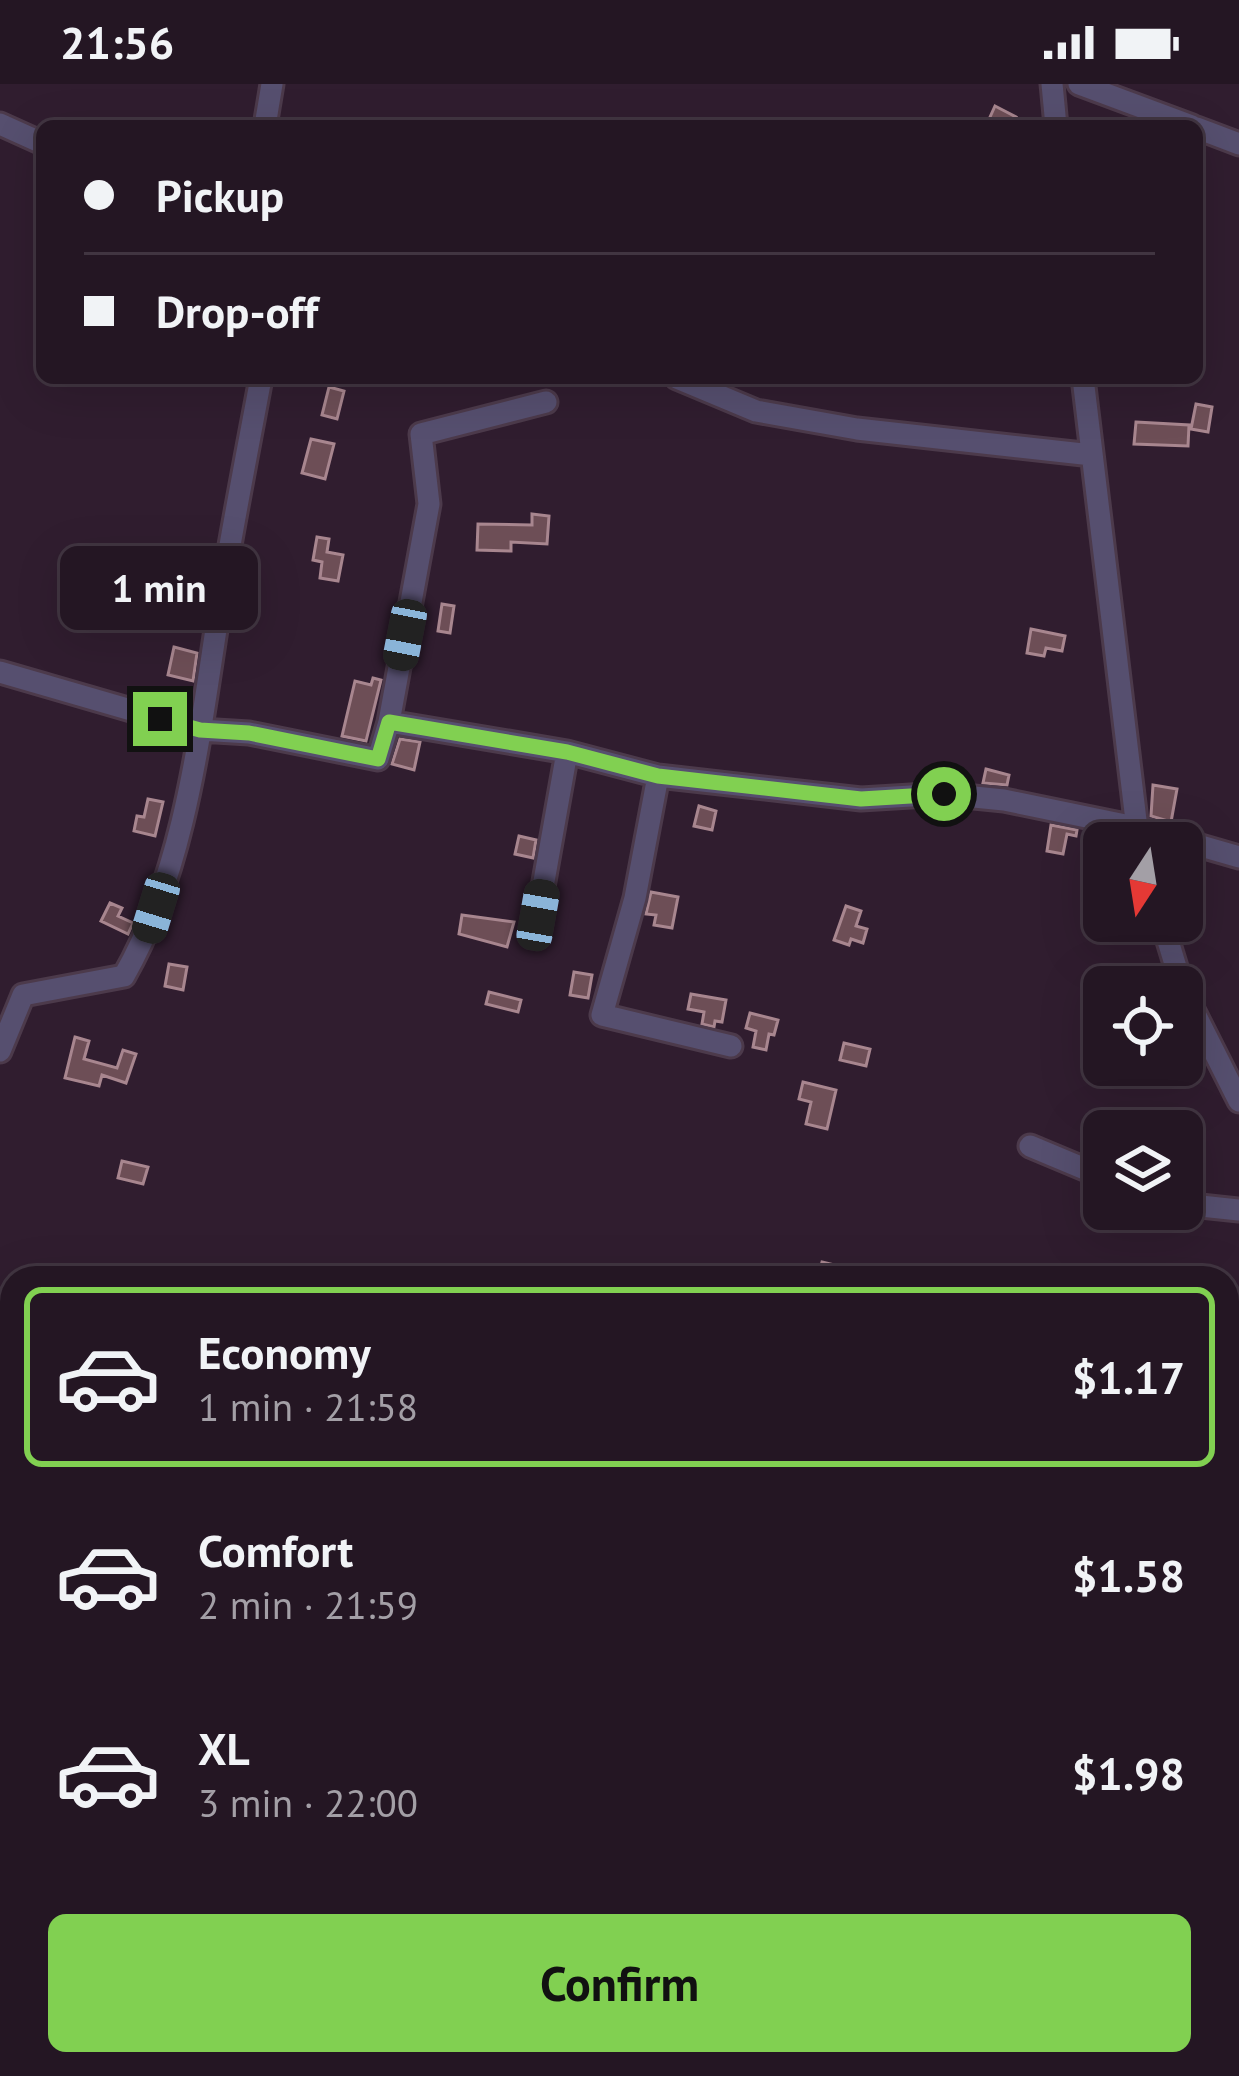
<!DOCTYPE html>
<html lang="en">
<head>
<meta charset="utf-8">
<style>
	:root { --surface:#241623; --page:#2c1f2b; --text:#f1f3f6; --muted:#a39fa6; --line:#413541; --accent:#81d051 }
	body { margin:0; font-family:"PT Sans",sans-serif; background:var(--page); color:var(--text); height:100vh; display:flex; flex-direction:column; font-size:45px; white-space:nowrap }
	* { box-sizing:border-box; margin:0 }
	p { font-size:39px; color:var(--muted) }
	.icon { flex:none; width:66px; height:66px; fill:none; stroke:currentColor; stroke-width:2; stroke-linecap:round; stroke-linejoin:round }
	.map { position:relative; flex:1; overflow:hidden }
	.details { position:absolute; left:0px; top:1182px; width:1239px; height:810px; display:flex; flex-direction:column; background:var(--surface); border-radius:36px 36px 0 0; box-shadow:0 12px 48px #0002,0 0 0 3px var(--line) }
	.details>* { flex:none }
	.hud { position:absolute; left:36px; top:36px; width:1167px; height:264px; border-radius:18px; box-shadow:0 12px 48px #0002,0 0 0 3px var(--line); display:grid; align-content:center; height:264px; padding:0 48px; background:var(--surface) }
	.needle { width:78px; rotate:192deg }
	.buttons { position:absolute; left:1083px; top:738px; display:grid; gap:24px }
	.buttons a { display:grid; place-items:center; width:120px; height:120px; border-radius:18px; background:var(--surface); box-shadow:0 12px 48px #0002,0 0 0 3px var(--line); font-size:60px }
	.end { position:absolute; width:54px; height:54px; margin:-27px; border:15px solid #81d051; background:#111; box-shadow:0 0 0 6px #111 }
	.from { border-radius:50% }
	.bubble { position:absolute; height:84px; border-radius:18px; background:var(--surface); box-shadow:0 12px 48px #0002,0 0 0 3px var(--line); font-size:39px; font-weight:600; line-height:84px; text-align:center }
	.car { position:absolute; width:36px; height:72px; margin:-36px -18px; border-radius:15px; box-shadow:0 0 9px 3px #0007; background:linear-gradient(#222 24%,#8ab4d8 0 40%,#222 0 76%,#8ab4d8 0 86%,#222 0) }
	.hud b { display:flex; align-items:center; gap:42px; height:114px; font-size:45px }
	.hud b+b { border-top:3px solid var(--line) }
	.hud i { width:30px; height:30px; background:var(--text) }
	ul { padding:21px 0 0; list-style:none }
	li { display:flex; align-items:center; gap:36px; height:180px; margin:0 24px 18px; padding:0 24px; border:6px solid transparent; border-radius:18px }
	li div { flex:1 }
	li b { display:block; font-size:45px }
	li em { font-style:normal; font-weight:600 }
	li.selected { border-color:var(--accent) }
	li>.icon { width:108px; height:108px; stroke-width:1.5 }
	.cta { display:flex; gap:24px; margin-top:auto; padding:24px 48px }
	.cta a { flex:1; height:138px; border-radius:18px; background:var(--accent); color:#111; font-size:48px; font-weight:600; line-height:138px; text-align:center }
	.status { display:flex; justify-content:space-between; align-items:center; height:84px; padding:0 60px; background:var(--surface); direction:ltr }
	.status svg { height:33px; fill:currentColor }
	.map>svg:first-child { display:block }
	.building { fill:#6d4e56; stroke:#a8868f; stroke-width:3 }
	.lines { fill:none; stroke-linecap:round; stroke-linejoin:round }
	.minor-casing { stroke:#4c3a4b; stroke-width:27 }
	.minor { stroke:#564f6f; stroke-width:21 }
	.route { stroke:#81d051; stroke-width:15 }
</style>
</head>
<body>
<div class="status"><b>21:56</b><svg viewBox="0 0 49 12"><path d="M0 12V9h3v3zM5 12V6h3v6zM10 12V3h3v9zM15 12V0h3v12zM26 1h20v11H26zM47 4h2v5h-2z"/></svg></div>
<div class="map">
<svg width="1239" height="1992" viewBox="0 0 1239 1992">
	<rect width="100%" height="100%" fill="#301d2f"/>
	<path class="building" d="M995,22L1016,33L1011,42H986Z
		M329,303L344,307L337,335L322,331Z
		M1196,320L1212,323L1208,348L1191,345Z
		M1136,338L1189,341L1188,362L1134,360Z
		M311,355L334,360L325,395L302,389Z
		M532,430L549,432L547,460L511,458V467L477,466L478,440L532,441Z
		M317,453L329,455L327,468L343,471L338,497L320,494L322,478L313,476Z
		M442,520L454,522L450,549L438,547Z
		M1031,545L1065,552L1062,567L1046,564L1044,572L1027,569Z
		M174,563L197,569L193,597L168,591Z
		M373,594L381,596L366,657L342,652L355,597L371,601Z
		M400,655L420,658L414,686L392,680Z
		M986,685L1009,691L1007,701L983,699Z
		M1153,701L1177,705L1171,738L1151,732Z
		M148,715L163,718L155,752L134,747L137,732L144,733Z
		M699,722L716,727L712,746L694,742Z
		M1051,741L1077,746L1076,752L1067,750L1063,770L1047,767Z
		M519,752L536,756L533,774L515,770Z
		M651,808L678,813L672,844L654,841L656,831L646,830Z
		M110,819L122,824L118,832L133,839L128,850L101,837Z
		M846,822L861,827L856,842L867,845L863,859L851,855L849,861L834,856Z
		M462,831L514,838L507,863L459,850Z
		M169,880L187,883L183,906L165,902Z
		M574,888L592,891L588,914L570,911Z
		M489,908L521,916L518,928L486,920Z
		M691,910L726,916L722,938L715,937L714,943L702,940L704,928L688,925Z
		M750,929L778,936L774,951L769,950L766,966L753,963L756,947L746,944Z
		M75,953L89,957L84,975L117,984L123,966L136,970L126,999L102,991L99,1002L65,994Z
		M844,959L870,965L866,982L840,976Z
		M803,998L836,1006L827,1045L806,1040L811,1018L799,1015Z
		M122,1077L148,1083L143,1100L118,1094Z
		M822,1178L868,1189L867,1194H818Z"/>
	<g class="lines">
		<defs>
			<path id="minor" d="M1052,0L1056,42
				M1079,0L1192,42
				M0,40L42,59
				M265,42L272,0
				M1197,44L1239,60
				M677,294L756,327L857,345L1092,371
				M1083,294L1138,753
				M0,588L200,646L249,649L378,675L389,638L567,668L658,692L861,715L944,710L1004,716L1135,743L1239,773
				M389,638L429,420L421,350L546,318
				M658,692L635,814L602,931L731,962
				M538,831L567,668
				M1162,837L1182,903
				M1182,904L1239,1017
				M0,967L23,911L124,892C187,782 200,644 220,520C232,445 247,369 261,294
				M1030,1062L1104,1093
				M1182,1120L1239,1126
				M1227,1708L1239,1701
				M692,1992L715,1980"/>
		</defs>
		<use href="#minor" class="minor-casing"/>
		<use href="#minor" class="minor"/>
	</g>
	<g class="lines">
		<path class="route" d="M160,635L200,646L249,649L378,675L389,638L567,668L658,692L861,715L944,710"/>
	</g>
</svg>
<div class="buttons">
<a><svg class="needle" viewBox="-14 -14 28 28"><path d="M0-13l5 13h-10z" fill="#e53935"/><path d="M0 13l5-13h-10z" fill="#a39fa6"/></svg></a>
<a><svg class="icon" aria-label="locate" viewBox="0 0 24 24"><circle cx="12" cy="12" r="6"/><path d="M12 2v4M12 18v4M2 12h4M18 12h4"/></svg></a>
<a><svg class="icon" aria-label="layers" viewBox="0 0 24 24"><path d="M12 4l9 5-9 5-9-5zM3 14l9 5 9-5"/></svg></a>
</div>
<i class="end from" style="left:944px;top:710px"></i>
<i class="end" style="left:160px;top:635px"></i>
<div class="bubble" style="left:60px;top:462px;width:198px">1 min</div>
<i class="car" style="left:405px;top:551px;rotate:191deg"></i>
<i class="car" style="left:156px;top:824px;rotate:197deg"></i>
<i class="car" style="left:538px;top:831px;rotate:10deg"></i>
<div class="hud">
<b><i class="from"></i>Pickup</b>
<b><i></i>Drop-off</b>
</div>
<section class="details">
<ul>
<li class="selected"><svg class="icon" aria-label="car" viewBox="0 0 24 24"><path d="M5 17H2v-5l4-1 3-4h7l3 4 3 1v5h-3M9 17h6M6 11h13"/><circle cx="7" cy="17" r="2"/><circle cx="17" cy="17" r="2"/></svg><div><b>Economy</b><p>1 min · 21:58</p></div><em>$1.17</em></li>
<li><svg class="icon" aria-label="car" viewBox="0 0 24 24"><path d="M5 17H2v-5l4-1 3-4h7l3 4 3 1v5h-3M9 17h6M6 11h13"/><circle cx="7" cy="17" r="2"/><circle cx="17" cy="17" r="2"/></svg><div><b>Comfort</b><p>2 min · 21:59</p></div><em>$1.58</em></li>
<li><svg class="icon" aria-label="car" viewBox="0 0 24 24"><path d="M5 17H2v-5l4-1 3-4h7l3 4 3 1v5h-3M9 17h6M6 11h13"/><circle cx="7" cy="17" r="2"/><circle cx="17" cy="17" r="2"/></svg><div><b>XL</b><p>3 min · 22:00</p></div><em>$1.98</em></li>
</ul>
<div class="cta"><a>Confirm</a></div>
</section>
</div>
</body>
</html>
